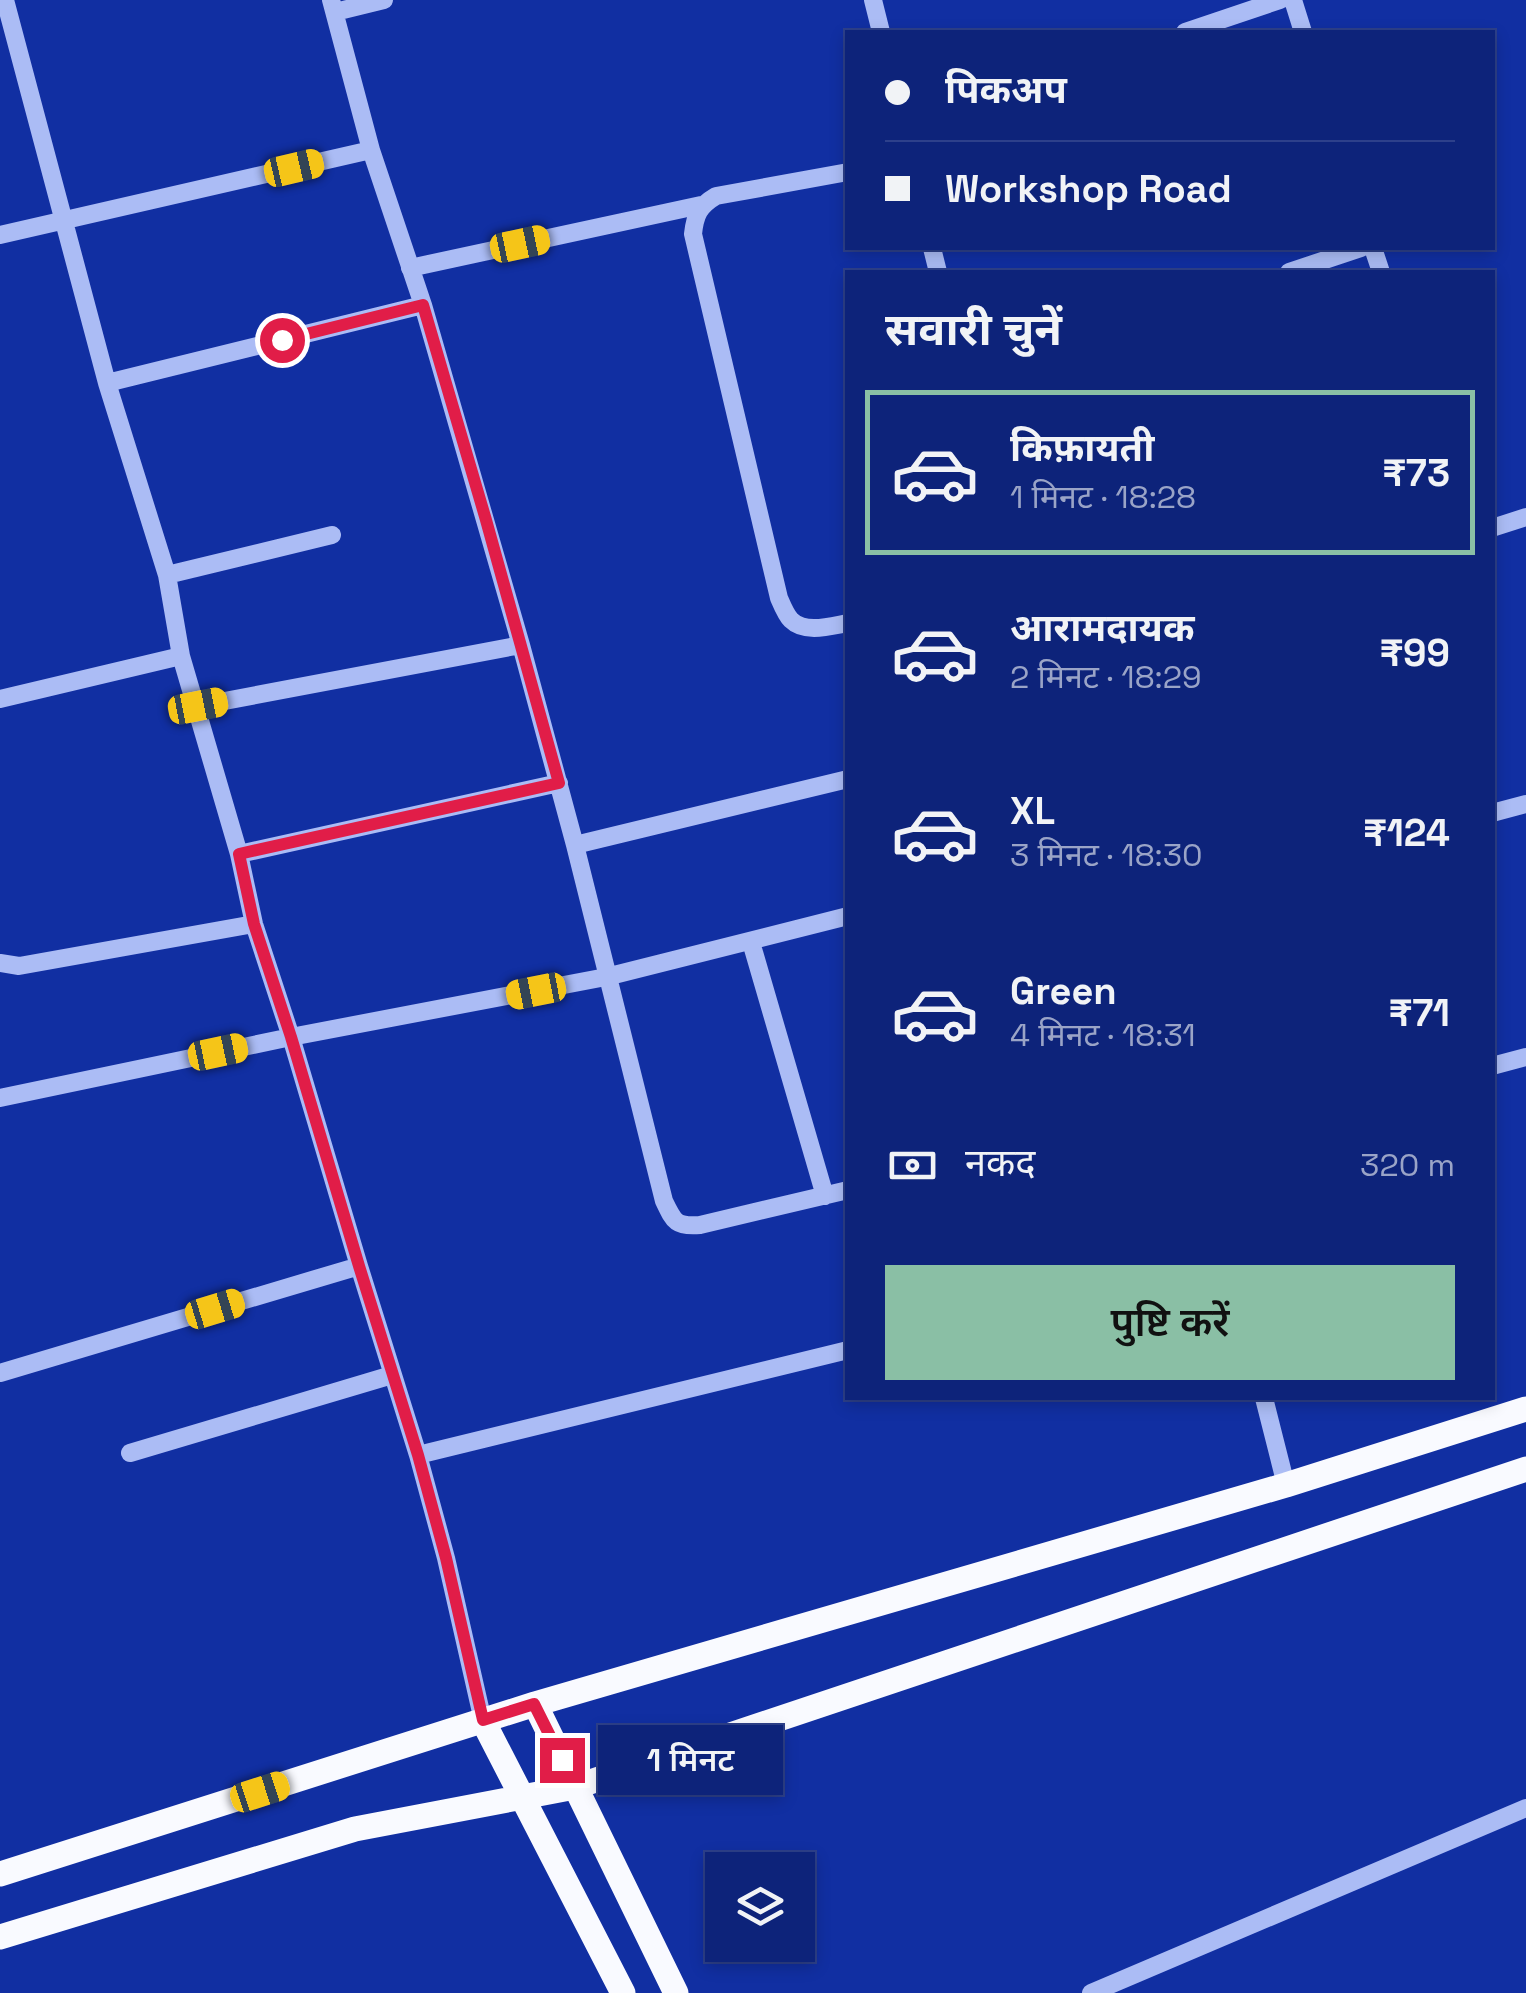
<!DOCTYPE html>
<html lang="hi">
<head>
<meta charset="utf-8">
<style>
	:root { --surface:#0d237a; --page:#162b7f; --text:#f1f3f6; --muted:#9aa4c7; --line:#2d408b; --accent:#8abfa5 }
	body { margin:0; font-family:"Space Grotesk","Noto Sans Devanagari",sans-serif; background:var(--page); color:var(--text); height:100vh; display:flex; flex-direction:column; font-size:38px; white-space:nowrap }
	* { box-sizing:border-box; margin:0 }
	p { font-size:32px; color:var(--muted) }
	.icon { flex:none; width:55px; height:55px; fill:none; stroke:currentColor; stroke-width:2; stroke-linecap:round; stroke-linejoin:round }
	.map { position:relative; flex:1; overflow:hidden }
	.drawer { position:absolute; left:845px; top:270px; width:650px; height:1130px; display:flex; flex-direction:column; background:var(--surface); border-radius:0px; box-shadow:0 5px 15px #0003,0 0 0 2px var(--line) }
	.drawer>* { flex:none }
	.banner { position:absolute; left:845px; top:30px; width:650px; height:220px; border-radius:0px; box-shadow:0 5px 15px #0003,0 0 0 2px var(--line); display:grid; align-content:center; height:220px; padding:0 40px; background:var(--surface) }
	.controls { position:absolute; left:705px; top:1852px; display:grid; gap:20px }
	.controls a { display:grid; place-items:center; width:110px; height:110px; border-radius:0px; background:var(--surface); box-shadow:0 5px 15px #0003,0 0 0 2px var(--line); font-size:50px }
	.end { position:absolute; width:45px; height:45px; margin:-22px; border:12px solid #e11d48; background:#fff; box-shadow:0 0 0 5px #fff }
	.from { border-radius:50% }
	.bubble { position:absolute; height:70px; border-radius:0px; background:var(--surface); box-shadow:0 5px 15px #0003,0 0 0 2px var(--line); font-size:32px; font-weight:600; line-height:70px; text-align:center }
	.car { position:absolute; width:30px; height:60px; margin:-30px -15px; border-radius:12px; box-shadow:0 0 8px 2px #0007; background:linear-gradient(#f5c518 24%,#345 0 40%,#f5c518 0 76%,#345 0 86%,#f5c518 0) }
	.banner b { display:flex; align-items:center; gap:35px; height:95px; font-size:38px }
	.banner b+b { border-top:2px solid var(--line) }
	.banner i { width:25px; height:25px; background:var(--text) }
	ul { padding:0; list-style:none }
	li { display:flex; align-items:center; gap:30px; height:165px; margin:0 20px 15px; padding:0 20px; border:5px solid transparent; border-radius:0px }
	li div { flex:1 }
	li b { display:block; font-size:38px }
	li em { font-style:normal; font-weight:600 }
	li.selected { border-color:var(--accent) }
	li>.icon { width:90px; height:90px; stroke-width:1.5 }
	h2 { padding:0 40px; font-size:45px; line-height:120px }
	.pay { display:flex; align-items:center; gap:25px; height:110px; padding:0 40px; font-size:38px }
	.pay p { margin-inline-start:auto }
	.primary-button { display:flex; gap:20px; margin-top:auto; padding:20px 40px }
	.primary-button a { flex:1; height:115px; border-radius:0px; background:var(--accent); color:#111; font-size:40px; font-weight:600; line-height:115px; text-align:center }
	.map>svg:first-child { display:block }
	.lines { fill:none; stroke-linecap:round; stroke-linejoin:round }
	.minor { stroke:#abbcf5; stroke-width:18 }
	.major { stroke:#f9faff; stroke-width:25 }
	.route { stroke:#e11d48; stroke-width:12 }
</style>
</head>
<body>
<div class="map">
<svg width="1526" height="1993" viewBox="0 0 1526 1993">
	<rect width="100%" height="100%" fill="#112fa2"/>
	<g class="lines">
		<path class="minor" d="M5,0L107,383L167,575L181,656L239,854L254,924L291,1037L359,1266L418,1455L446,1558L483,1721
			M331,0L371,150L423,305L521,645L575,845L664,1201C674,1222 676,1227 700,1225L848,1190
			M873,0L881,32
			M1293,0L1303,32
			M335,12L384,0
			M1185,32L1280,0
			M848,172L716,196C699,206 695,215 693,234L779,598C782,605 786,615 791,620C805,634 831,626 848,623
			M0,235L371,150
			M932,248L938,272
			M1373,248L1381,272
			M410,268L701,205
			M1289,272L1361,248
			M107,383L423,305
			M1492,528L1526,517
			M167,575L332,535
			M0,699L181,656
			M198,706L521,645
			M1492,813L1526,804
			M575,845L848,779
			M239,854L559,783
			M751,942L825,1196
			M0,963L19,966L254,924
			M1492,1066L1526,1057
			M0,1098L291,1037L606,977L848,916
			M0,1373L359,1266
			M1264,1398L1286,1485
			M130,1453L392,1375
			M418,1455L848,1350
			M1091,1993L1526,1808"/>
		<path class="major" d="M535,1704L676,1993
			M483,1721L623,1993
			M0,1874L535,1704L1286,1485L1526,1409
			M0,1937L355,1829L575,1787L1526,1469"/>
	</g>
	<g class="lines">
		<path class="route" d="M282,340L423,305L486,520L559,783L239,854L254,924L291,1037L359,1266L418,1455L446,1558L483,1720L534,1704L562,1760"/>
	</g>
</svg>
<div class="controls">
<a><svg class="icon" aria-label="layers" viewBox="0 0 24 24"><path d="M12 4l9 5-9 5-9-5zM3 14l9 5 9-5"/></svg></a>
</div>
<i class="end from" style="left:282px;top:340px"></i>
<i class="end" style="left:562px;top:1760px"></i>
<div class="bubble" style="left:598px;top:1725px;width:185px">1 मिनट</div>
<i class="car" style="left:294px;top:168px;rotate:77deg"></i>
<i class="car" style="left:520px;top:244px;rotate:78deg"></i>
<i class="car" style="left:198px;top:706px;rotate:79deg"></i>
<i class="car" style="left:536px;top:991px;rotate:259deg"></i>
<i class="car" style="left:218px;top:1052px;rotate:78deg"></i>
<i class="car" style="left:215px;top:1309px;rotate:73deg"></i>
<i class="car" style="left:260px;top:1792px;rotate:72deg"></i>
<div class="banner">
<b><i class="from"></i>पिकअप</b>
<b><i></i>Workshop Road</b>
</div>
<section class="drawer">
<h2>सवारी चुनें</h2>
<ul>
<li class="selected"><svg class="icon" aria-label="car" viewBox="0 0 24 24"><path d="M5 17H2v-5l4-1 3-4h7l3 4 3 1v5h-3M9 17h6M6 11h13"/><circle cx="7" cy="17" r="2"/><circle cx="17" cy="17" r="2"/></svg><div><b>किफ़ायती</b><p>1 मिनट · 18:28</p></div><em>₹73</em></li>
<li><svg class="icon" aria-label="car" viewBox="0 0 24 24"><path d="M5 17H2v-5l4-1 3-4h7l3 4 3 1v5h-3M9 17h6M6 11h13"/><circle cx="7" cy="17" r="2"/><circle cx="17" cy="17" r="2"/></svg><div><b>आरामदायक</b><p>2 मिनट · 18:29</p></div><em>₹99</em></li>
<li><svg class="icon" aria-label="car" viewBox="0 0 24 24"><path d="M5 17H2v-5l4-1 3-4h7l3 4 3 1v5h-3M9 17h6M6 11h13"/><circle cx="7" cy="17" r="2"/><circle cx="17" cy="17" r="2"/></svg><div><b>XL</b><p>3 मिनट · 18:30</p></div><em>₹124</em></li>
<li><svg class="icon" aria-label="car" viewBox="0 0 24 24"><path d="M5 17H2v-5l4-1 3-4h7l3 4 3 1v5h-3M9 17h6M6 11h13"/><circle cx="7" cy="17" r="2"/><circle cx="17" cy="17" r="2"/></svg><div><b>Green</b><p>4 मिनट · 18:31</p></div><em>₹71</em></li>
</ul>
<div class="pay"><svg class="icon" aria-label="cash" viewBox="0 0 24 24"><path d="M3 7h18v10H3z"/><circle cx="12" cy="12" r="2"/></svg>नकद<p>320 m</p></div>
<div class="primary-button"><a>पुष्टि करें</a></div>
</section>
</div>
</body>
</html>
